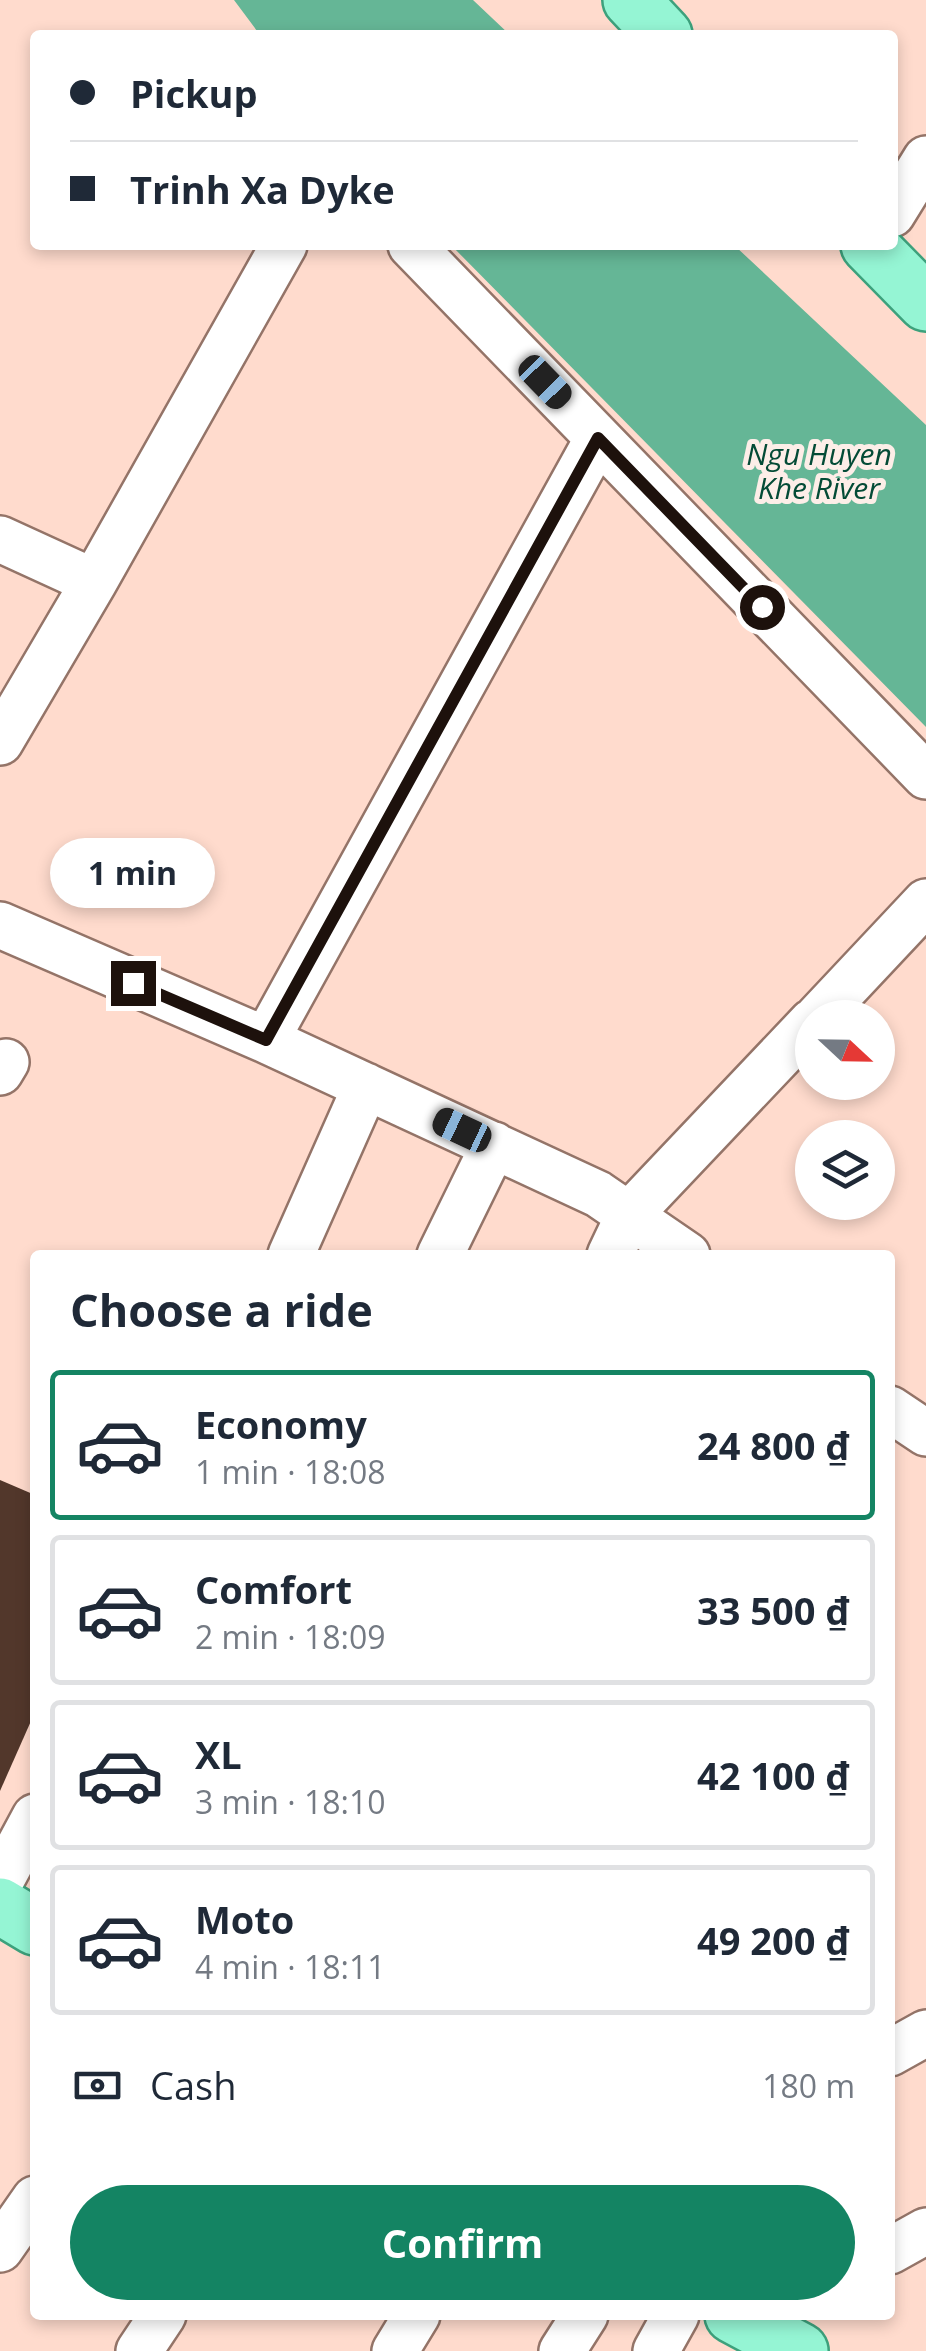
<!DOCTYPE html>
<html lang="en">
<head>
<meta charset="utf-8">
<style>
	:root { --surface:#fff; --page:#f2f2f3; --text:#1f2937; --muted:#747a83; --line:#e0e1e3; --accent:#148463 }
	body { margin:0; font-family:"Open Sans",sans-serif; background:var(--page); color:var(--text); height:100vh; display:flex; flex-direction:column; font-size:38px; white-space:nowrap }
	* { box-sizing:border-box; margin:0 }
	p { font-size:32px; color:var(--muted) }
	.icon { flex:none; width:55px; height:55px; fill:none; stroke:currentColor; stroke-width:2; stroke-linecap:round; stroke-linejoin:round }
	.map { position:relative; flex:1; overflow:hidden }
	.sheet { position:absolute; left:30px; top:1250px; width:865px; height:1070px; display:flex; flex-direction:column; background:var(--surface); border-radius:10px; box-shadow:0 5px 15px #0003 }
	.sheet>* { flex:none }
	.top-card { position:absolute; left:30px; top:30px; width:868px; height:220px; border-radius:10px; box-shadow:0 5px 15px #0003; display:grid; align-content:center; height:220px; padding:0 40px; background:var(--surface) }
	.needle { width:65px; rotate:112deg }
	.tools { position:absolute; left:795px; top:1000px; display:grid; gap:20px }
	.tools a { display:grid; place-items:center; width:100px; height:100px; border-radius:50%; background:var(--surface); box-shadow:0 5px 15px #0003; font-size:50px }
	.end { position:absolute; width:45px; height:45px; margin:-22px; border:12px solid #1d110c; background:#fff; box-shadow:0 0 0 5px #fff }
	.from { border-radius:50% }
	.bubble { position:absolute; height:70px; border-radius:35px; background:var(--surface); box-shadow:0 5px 15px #0003; font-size:32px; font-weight:700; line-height:70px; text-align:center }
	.car { position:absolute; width:30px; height:60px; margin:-30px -15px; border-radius:12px; box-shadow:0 0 8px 2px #0007; background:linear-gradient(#222 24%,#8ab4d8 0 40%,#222 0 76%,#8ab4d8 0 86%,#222 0) }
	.top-card b { display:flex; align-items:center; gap:35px; height:95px; font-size:38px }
	.top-card b+b { border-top:2px solid var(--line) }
	.top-card i { width:25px; height:25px; background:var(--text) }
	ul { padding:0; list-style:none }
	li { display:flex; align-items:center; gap:30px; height:150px; margin:0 20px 15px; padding:0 20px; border:5px solid var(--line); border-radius:10px }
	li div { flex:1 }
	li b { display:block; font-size:38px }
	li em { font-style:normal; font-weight:700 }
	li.selected { border-color:var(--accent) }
	li>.icon { width:90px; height:90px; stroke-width:1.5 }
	h2 { padding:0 40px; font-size:45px; line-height:120px }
	.pay { display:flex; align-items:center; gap:25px; height:110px; padding:0 40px; font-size:38px }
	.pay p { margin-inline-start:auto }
	.action { display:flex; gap:20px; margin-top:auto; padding:20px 40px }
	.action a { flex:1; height:115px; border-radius:60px; background:var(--accent); color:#fff; font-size:40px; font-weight:700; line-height:115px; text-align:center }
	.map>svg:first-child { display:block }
	.water { fill:#65b696 }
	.building { fill:#52372b }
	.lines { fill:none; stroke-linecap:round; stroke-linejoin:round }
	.minor-casing { stroke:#947468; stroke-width:50 }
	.major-casing { stroke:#3da17c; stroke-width:60 }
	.minor { stroke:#fff; stroke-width:45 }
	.major { stroke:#95f5d4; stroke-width:55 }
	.route { stroke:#1d110c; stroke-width:12 }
	.labels { text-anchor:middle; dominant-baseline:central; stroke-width:10; stroke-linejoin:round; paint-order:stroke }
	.water-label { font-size:30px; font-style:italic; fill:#044b36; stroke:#fdeee8 }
</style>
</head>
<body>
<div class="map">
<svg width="926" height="2351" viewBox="0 0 926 2351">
	<rect width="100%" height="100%" fill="#ffdbcd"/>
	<path class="water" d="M234,0H473L510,35H260Z
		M451,245H734L926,425V727Z"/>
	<path class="building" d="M0,1480L35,1495V1712L0,1791Z"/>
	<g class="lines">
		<defs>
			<path id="minor" d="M892,214L926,159
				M411,245L926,776
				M0,539L94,582
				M0,742L94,582L284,245
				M0,925L266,1040L598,1194L687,1255
				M817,1018L926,902
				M266,1040L598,438
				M0,1072L6,1062
				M291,1255L366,1086
				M440,1255L494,1145
				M610,1255L629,1215L812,1022
				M890,1409L926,1433
				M0,1882L35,1817
				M890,2053L926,2033
				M0,2249L35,2199
				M890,2251L926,2231
				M139,2351L163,2315
				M395,2351L417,2315
				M562,2351L585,2315
				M656,2351L676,2315"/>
			<path id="major" d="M631,0L664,35
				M869,245L926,303
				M0,1906L35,1927
				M733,2315L800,2351"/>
		</defs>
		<use href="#minor" class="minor-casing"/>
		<use href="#major" class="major-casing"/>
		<use href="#minor" class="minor"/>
		<use href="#major" class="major"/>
	</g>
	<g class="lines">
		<path class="route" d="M133,983L266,1040L598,438L762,607"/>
	</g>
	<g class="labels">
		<g class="water-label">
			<text x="819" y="453">Ngu Huyen<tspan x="819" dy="34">Khe River</tspan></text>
		</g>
	</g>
</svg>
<div class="tools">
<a><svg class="needle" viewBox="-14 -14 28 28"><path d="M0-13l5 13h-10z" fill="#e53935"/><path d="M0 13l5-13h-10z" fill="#747a83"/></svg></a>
<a><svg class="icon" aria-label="layers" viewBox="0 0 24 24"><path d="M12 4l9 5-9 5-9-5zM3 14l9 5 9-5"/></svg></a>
</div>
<i class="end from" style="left:762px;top:607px"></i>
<i class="end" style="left:133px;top:983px"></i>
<div class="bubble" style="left:50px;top:838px;width:165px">1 min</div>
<i class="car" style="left:545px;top:382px;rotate:136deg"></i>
<i class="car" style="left:462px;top:1130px;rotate:295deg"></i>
<div class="top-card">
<b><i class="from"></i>Pickup</b>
<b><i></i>Trinh Xa Dyke</b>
</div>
<section class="sheet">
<h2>Choose a ride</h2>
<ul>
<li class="selected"><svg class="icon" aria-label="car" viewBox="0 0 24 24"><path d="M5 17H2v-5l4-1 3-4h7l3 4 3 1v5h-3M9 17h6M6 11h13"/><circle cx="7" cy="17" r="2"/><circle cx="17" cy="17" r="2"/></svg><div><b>Economy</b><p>1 min · 18:08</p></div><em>24 800 ₫</em></li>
<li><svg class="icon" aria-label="car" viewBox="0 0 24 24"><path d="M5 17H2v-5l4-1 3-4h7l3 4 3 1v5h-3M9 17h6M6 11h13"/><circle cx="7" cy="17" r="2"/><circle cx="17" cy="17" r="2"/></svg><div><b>Comfort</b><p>2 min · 18:09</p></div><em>33 500 ₫</em></li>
<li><svg class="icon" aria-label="car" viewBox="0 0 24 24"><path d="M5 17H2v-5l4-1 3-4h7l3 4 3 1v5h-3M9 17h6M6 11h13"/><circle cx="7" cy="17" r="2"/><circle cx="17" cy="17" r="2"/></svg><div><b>XL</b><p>3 min · 18:10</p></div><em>42 100 ₫</em></li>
<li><svg class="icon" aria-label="car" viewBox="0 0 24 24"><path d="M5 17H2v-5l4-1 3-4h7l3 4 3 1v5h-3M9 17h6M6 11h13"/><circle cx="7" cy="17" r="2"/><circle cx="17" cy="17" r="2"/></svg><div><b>Moto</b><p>4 min · 18:11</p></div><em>49 200 ₫</em></li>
</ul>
<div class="pay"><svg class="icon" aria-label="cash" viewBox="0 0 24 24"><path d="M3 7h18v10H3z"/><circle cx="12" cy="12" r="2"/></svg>Cash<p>180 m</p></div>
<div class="action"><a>Confirm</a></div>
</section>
</div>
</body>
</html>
